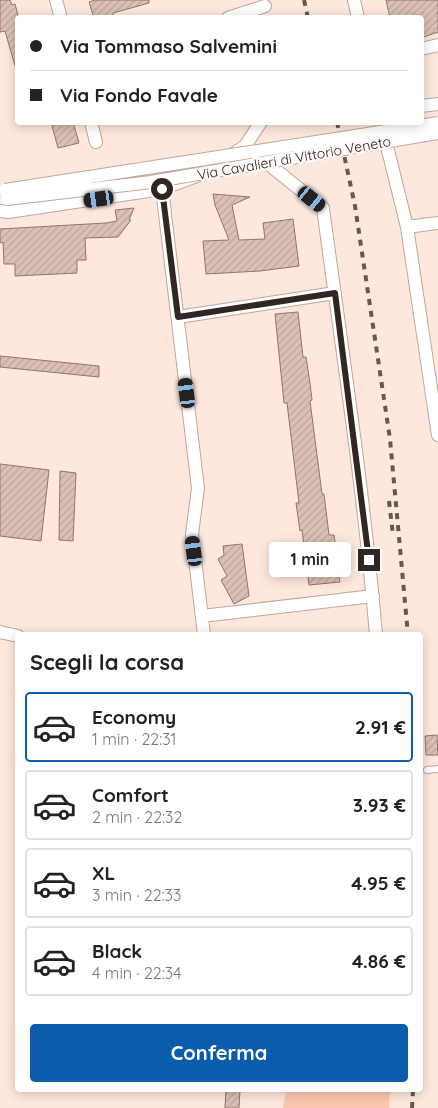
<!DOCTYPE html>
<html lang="it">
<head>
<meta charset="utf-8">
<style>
	:root { --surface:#fff; --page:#f2f2f2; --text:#222; --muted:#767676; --line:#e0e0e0; --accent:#0b5cab }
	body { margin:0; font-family:Quicksand,sans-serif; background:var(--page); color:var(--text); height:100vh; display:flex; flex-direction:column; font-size:19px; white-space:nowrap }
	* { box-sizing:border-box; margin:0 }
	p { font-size:16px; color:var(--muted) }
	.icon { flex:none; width:28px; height:28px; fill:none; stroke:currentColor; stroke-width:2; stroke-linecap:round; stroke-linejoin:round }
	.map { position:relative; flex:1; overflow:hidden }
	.side { position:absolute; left:15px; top:632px; width:408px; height:460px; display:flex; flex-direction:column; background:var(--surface); border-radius:5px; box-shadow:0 2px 12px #0003 }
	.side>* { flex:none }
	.banner { position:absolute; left:15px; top:15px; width:409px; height:110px; border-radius:5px; box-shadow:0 2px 12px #0003; display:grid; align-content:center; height:110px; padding:0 15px; background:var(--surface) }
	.end { position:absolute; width:22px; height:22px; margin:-11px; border:6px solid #312722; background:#fff; box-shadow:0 0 0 2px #fff }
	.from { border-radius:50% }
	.bubble { position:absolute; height:35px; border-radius:5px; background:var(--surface); box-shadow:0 2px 12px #0003; font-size:16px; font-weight:700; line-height:35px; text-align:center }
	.car { position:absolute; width:15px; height:30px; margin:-15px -8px; border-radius:6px; box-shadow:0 0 4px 1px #0007; background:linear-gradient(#222 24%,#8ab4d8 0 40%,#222 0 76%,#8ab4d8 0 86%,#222 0) }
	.banner b { display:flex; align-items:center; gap:18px; height:48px; font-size:19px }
	.banner b+b { border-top:1px solid var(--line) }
	.banner i { width:12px; height:12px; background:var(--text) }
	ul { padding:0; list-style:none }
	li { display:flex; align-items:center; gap:15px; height:70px; margin:0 10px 8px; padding:0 5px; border:2px solid var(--line); border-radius:5px }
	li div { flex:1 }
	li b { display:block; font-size:19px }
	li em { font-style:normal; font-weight:700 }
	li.current { border-color:var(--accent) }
	li>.icon { width:45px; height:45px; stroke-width:1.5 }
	h2 { padding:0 15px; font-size:22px; line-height:60px }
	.primary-button { display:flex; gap:10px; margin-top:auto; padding:10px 15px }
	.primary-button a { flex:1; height:58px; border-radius:5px; background:var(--accent); color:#fff; font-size:20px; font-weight:700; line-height:58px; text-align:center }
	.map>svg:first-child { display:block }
	.garden { fill:#fec6b0 }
	.building { fill:url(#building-hatch); stroke:#8f756b }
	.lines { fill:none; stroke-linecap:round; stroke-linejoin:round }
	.service-casing { stroke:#c1a69b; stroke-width:8 }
	.minor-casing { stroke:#c1a69b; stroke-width:14 }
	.service { stroke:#fff; stroke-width:6 }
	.minor { stroke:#fff; stroke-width:12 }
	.rail { stroke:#665952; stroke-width:4; stroke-dasharray:6 6; stroke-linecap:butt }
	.minor-bridge-casing { stroke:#c1a69b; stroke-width:14; stroke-linecap:butt }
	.minor-bridge { stroke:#fff; stroke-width:12 }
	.route { stroke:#312722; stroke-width:6 }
	.labels { text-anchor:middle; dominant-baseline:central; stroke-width:5; stroke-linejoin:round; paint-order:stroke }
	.street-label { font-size:14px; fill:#312722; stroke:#fef8f6 }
</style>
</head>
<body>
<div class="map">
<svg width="438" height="1108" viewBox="0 0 438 1108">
	<defs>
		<pattern id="building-hatch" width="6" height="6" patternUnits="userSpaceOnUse" patternTransform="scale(1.25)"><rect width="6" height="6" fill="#dcc0b5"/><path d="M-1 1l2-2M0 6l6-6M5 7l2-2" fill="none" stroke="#bda59b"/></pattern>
	</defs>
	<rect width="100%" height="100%" fill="#fee7dd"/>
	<path class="garden" d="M286,1090H390L389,1108H283Z"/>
	<path class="building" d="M0,0H10L12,5L15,4L18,15V66H15L5,31L0,32Z
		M95,0H149V3L113,13L114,18H94L89,2Z
		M386,0H438V32L421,38V18H390Z
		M51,122H73L79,143L58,148Z
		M213,194L250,197L232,205L239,240L265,239L263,223L293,219L299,266L260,271L206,274L203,241L229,240L215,205Z
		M134,208L129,220H131L118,237L85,238L86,260H77V273L15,276V264H4L3,242L0,243V229L106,223L117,221L115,210Z
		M298,312L303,357H306L310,383L312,400L310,401L322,494H324L329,535H334L336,549H334L340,582L309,585L302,530L300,531L296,503H299L287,403H284L275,314Z
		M0,356L99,366V377L0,367Z
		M0,464L49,470L41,541L0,536Z
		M60,471L76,473L73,541L59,540Z
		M242,544L249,596L234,604L221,580L227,576L218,559L224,555L223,546Z
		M437,735L438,755H426L425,736Z
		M226,1090H240L239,1108H225Z"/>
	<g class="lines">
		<defs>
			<path id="service" d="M427,770L438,769"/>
			<path id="minor" d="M56,0L61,18
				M354,0L358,18
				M228,18L265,6
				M421,49L438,45
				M421,106L438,104
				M91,122L96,142
				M381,122L407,227L438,435
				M261,158L323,208C342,350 364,492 376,635
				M0,211L8,212L162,189
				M407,227L438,223
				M178,317L335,293
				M202,616L373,596
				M0,632L18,636
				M204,635L192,534L198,488L162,189L205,173L245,146L261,122"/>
		</defs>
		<use href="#service" class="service-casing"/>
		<use href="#minor" class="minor-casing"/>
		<use href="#service" class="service"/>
		<use href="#minor" class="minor"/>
		<path class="rail" d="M304,0L308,18
			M337,122L355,206L390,439L408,635
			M389,501L393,535
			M412,1108L413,1090"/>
		<defs>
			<path id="minor-bridge" d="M5,190L438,123
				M7,199L151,182L438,133"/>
		</defs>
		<use href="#minor-bridge" class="minor-bridge-casing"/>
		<use href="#minor-bridge" class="minor-bridge"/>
	</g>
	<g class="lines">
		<path class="route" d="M162,189L178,317L335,293L369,560"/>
	</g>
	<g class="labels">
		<g class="street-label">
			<text transform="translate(294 158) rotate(-10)">Via Cavalieri di Vittorio Veneto</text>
		</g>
	</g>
</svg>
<i class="end from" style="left:162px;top:189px"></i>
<i class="end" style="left:369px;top:560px"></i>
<div class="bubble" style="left:269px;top:542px;width:82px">1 min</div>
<i class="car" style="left:99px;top:199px;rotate:262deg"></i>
<i class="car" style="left:312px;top:199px;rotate:129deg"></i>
<i class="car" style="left:187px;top:393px;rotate:353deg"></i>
<i class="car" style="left:194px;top:551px;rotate:353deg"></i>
<div class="banner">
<b><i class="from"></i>Via Tommaso Salvemini</b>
<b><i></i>Via Fondo Favale</b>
</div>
<section class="side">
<h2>Scegli la corsa</h2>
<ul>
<li class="current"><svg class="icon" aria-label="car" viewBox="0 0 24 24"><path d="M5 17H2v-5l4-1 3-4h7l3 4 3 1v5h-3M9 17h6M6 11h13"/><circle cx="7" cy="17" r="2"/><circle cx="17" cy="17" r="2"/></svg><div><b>Economy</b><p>1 min · 22:31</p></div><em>2.91 €</em></li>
<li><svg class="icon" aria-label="car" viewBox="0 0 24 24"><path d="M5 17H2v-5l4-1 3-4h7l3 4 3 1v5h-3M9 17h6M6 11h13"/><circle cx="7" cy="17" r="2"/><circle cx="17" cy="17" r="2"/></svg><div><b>Comfort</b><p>2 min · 22:32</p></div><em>3.93 €</em></li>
<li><svg class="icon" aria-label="car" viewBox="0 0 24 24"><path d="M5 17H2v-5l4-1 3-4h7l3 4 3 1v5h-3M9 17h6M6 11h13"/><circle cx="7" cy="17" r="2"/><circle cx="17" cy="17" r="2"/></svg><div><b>XL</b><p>3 min · 22:33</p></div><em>4.95 €</em></li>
<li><svg class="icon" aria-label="car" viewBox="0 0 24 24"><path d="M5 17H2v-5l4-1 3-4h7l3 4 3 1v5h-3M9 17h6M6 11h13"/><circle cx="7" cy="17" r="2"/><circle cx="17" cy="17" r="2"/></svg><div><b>Black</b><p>4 min · 22:34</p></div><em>4.86 €</em></li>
</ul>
<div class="primary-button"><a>Conferma</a></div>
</section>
</div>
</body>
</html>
